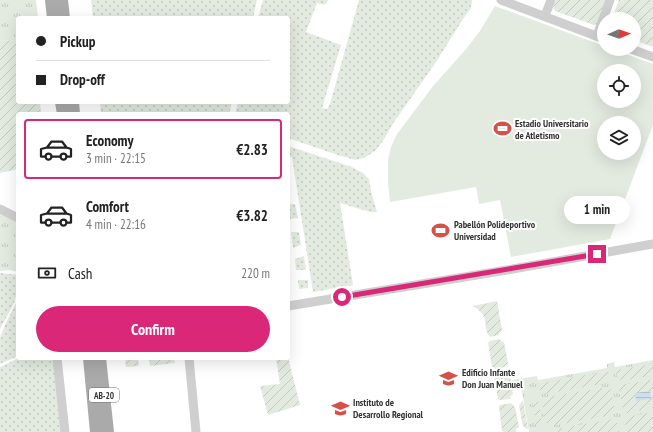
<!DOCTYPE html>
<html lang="en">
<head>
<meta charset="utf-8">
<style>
	:root { --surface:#fff; --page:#f2f2f2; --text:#222; --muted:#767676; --line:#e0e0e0; --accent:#db2777 }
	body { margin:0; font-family:"PT Sans Narrow",sans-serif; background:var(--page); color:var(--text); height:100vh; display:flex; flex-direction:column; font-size:15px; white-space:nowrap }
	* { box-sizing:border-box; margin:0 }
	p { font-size:13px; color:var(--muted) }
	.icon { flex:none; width:22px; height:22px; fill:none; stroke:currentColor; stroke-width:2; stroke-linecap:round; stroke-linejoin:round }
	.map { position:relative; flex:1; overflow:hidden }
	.drawer { position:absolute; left:16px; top:112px; width:274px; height:248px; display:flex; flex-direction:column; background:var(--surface); border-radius:4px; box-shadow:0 4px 16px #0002 }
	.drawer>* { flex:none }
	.top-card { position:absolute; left:16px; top:16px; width:274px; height:88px; border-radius:4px; box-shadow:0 4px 16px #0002; display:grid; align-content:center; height:88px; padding:0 20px; background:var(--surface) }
	.needle { width:26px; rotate:88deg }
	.fabs { position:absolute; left:597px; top:12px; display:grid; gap:8px }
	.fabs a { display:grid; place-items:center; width:44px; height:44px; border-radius:50%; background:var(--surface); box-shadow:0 4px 16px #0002; font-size:20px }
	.end { position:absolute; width:18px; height:18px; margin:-9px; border:5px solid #db2777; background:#fff; box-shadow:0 0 0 2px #fff }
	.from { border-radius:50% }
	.bubble { position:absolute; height:28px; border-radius:14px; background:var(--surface); box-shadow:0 4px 16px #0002; font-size:13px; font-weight:700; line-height:28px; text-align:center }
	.top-card b { display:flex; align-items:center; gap:14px; height:38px; font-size:15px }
	.top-card b+b { border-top:1px solid var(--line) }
	.top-card i { width:10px; height:10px; background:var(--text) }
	ul { padding:7px 0 0; list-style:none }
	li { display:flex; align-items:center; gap:12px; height:60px; margin:0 8px 6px; padding:0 12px; border:2px solid transparent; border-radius:4px }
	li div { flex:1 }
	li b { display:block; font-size:15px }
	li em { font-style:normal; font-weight:700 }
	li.current { border-color:var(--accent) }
	li>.icon { width:36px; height:36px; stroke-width:1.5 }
	.pay { display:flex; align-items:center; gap:10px; height:44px; padding:0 20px; font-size:15px }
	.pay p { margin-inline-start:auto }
	.action { display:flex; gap:8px; margin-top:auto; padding:8px 20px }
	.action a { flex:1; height:46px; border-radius:24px; background:var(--accent); color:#fff; font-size:16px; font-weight:700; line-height:46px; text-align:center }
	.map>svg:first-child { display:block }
	.grass { fill:url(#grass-dots) }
	.park { fill:url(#park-tufts) }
	.garden { fill:url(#garden-furrows) }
	.pitch { fill:#e3eadf; fill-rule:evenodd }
	.water { fill:url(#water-rules) }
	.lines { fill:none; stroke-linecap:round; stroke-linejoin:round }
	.minor { stroke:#cfcfcf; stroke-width:9 }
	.major { stroke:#aaa; stroke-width:12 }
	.route { stroke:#db2777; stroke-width:5 }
	.labels { text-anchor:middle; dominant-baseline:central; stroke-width:4; stroke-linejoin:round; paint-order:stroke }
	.shield { fill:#fff; stroke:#707070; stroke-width:1 }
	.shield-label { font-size:9px; font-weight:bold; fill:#323232 }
	.poi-label { font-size:10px; font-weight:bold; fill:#323232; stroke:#fff; text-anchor:start }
</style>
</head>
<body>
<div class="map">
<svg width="653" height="432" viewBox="0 0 653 432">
	<defs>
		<pattern id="grass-dots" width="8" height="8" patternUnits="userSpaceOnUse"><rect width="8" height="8" fill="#e3eadf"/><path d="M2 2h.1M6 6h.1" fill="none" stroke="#c3c9c0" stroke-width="1.8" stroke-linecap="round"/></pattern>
		<pattern id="park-tufts" width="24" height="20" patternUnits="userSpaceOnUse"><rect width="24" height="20" fill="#e3eadf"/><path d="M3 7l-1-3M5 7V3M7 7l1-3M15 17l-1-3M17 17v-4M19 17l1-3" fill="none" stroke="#c3c9c0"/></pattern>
		<pattern id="garden-furrows" width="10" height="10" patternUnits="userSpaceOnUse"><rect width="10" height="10" fill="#e3eadf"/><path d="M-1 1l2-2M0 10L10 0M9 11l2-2" fill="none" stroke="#c3c9c0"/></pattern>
		<pattern id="water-rules" width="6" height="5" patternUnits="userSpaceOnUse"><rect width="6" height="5" fill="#d1ddeb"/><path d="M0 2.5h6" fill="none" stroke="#b4beca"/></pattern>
	</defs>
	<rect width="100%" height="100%" fill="#fff"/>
	<path class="grass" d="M91,0H257L253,18H93Z
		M263,0H328L325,5L317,3L306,32L341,45L322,108L327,109L330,104L359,0H472L471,8L463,19L436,62L394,122L383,141L375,151L364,158L355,160L338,155L288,138V114H235L238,102H288V18H258Z
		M100,102H232L229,114H101Z
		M288,146L352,167L363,173L369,179L371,191L377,212H370L340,203L353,285L313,292L292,157H288Z
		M288,204H295L298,218L289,219Z
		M291,232H299L301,245L293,248Z
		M304,256L306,270H296L295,259Z
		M0,273L18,275V289L14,303L0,329Z
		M298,280H308V288L299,289Z
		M18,299V356L0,364V338L5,325Z
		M19,358H53L62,432H0V367Z"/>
	<path class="park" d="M0,0H36L38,18H18V41L0,40Z
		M0,214L11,219L18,223V272L10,270L0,271Z
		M653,360V432H529L521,386L515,387L512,380L537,376L538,380L607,368V364L614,362L615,367Z"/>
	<path class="garden" d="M556,0H606L597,24L594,25L555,11L553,8Z
		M619,0H653V47L634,40V19H612Z
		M0,40L18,41V102H40L41,114H18V169L0,173Z
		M497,301L502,330L499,333V335L490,337C484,331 487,322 483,315C480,311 477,308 473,306Z
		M499,339L502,342H504L508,363L504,367L495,369L494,367H492L488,343L490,341Z
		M288,357L300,405L268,415L260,386L280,384L276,358H288Z
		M125,358H174L175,363L150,366L149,358L138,359L139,366L126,367Z
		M653,364V375L622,381L617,376L616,370Z
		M505,371L507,374L510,375L513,394L511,396L510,399L501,400L498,399L494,376L495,373Z
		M608,371L609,379L607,383L545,394L543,391L538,389L537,384Z
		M653,379V408L627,413L623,409L619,389L622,385Z
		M608,387L611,390L615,410L613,415L550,426L545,421L542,403L545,401L546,397Z
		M532,398H534L535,401L539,402L542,423L540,425L539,428H537Z
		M522,401H523L528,429H527L523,426L519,406Z
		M511,403L515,407L519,427L516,429V432H505L502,431L499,407L500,405Z
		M653,412V432H627L625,421L627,417Z
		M613,419L617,423L619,432H550V430Z"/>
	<path class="pitch" d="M495,6L604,46V49H612L653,64V125L610,239L511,257L500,200L479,204L476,187L390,202L388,183V160L391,147L397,134L434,85L467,48L480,31ZM604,71H634V101H604ZM604,123H634V153H604Z"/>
	<path class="water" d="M650,391L651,399L636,401L635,393Z"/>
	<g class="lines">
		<path class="minor" d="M501,0L604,39
			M545,16L551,0
			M597,36L610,0
			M631,49L653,57
			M0,209L18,218
			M288,306L507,270L653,244
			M57,358L65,432
			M189,358L196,432"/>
		<path class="major" d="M51,0L53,18
			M62,0L64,18
			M61,102L63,114
			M73,102L74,114
			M89,358L96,432
			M100,358L108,432"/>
	</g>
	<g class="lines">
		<path class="route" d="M342,297L597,254"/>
	</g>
	<defs>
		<symbol id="stadium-bare" viewBox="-9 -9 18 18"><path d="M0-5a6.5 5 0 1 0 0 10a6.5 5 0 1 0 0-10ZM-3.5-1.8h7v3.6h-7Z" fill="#d65147" stroke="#fff" stroke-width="2.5" paint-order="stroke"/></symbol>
		<symbol id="university-bare" viewBox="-9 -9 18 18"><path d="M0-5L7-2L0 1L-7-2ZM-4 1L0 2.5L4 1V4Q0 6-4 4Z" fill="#d65147" stroke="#fff" stroke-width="2.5" paint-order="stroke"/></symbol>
	</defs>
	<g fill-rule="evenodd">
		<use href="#stadium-bare" x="490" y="116" width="25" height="25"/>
		<use href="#stadium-bare" x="428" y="218" width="25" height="25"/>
		<use href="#university-bare" x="436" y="366" width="25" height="25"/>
		<use href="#university-bare" x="328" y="396" width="25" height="25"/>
	</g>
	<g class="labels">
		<rect class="shield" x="89" y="388" width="30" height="14" rx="3"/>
		<g class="shield-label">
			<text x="104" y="395">AB-20</text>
		</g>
		<g class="poi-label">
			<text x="515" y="123">Estadio Universitario<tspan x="515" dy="12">de Atletismo</tspan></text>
			<text x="454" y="224">Pabellón Polideportivo<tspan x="454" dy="12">Universidad</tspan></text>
			<text x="462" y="372">Edificio Infante<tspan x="462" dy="12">Don Juan Manuel</tspan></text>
			<text x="353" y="402">Instituto de<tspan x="353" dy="12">Desarrollo Regional</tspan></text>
		</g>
	</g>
</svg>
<div class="fabs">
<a><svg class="needle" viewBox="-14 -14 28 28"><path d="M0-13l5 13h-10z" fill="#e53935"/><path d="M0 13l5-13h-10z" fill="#767676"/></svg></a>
<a><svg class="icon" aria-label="locate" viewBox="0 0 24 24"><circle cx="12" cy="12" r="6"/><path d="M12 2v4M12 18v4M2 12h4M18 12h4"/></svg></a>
<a><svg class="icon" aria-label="layers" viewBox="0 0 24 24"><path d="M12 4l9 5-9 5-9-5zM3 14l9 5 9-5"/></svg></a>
</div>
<i class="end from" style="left:342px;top:297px"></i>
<i class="end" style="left:597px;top:254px"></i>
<div class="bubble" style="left:564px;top:196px;width:66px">1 min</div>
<div class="top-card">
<b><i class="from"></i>Pickup</b>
<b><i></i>Drop-off</b>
</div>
<section class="drawer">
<ul>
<li class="current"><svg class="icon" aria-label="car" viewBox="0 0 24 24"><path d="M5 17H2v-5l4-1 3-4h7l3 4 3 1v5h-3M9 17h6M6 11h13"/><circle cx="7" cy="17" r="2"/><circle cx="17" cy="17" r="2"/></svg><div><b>Economy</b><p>3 min · 22:15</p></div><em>€2.83</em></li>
<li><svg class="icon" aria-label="car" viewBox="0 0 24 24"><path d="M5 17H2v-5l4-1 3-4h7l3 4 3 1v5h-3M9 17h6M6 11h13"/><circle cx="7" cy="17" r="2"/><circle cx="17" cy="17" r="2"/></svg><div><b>Comfort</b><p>4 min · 22:16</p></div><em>€3.82</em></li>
</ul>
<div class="pay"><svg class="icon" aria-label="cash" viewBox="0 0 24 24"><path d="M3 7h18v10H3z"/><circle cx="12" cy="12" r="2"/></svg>Cash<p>220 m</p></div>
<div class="action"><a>Confirm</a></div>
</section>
</div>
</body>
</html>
